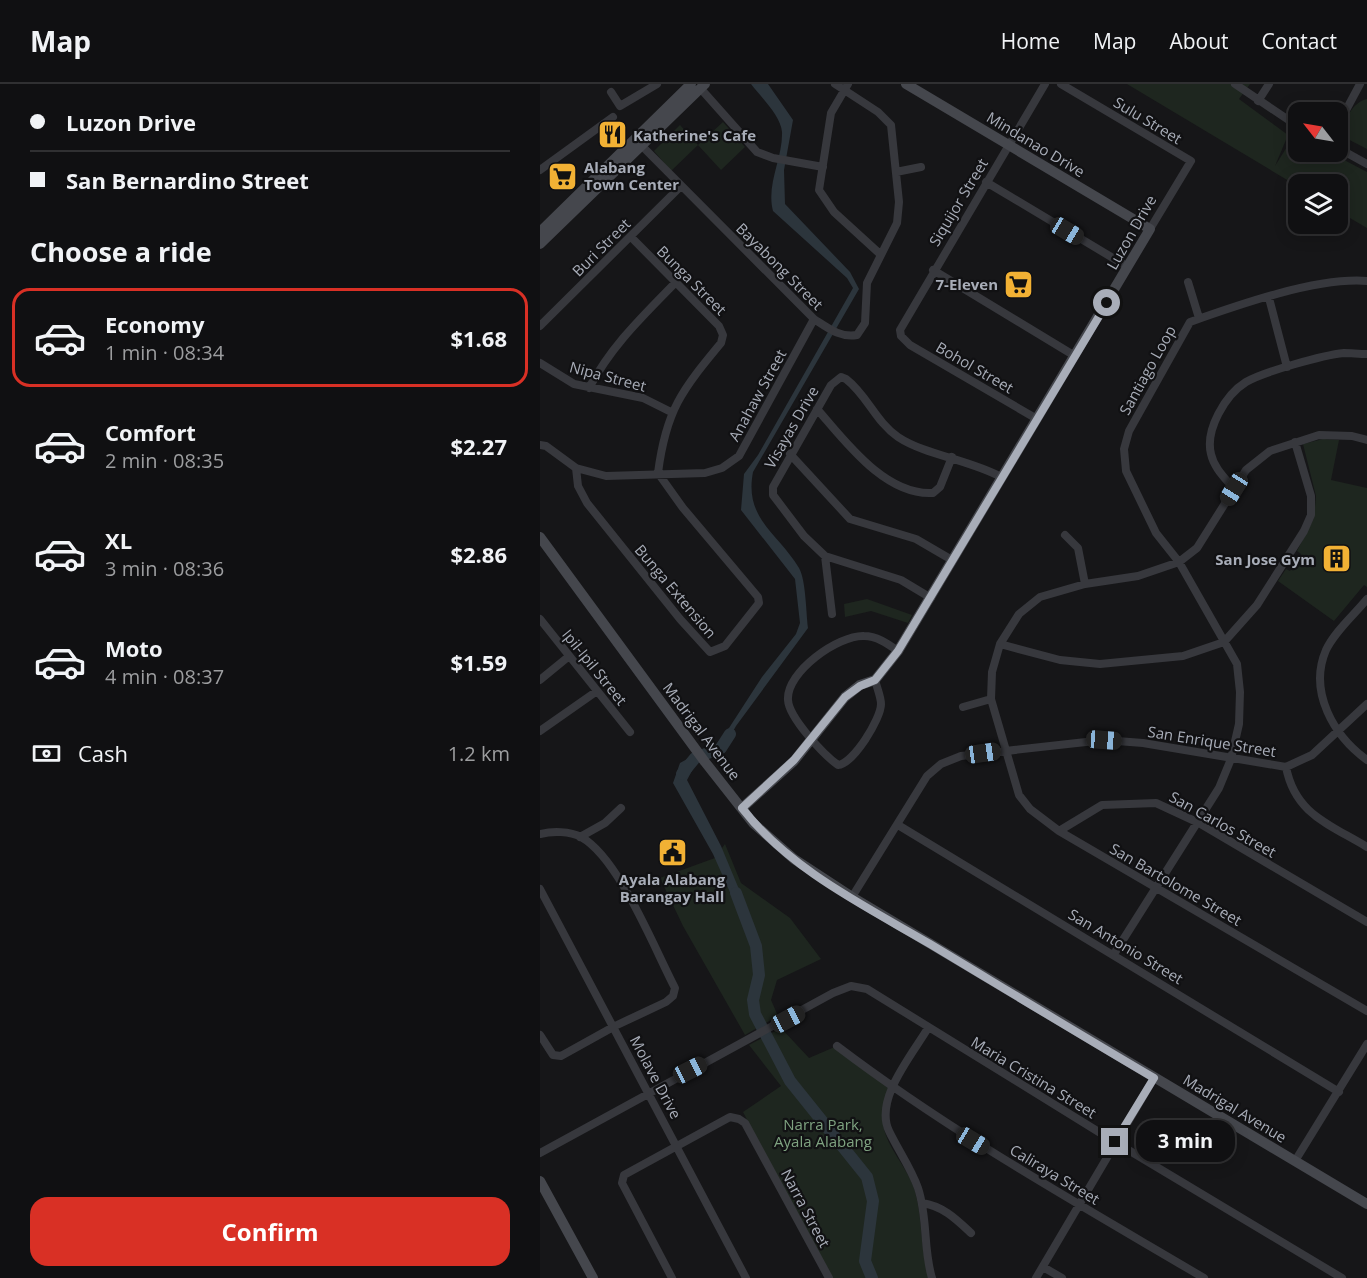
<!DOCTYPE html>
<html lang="en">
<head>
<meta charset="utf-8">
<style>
	:root { --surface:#101012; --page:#19191b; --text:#f1f3f6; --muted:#9c9d9f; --line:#303032; --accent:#d93025 }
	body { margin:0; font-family:"Open Sans",sans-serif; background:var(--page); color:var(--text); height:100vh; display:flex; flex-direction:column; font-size:22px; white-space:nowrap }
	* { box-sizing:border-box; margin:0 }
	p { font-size:20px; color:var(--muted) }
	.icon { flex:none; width:33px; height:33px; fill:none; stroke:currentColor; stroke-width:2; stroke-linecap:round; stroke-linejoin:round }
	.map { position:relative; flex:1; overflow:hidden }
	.sheet { display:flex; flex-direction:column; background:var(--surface); width:540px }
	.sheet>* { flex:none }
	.top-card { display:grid; align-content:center; height:132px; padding:0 30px; background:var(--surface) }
	.needle { width:39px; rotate:301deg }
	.controls { position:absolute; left:748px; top:18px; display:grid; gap:12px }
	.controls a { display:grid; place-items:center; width:60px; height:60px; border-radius:12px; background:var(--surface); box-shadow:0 3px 15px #0003,0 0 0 2px var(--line); font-size:30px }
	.end { position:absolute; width:27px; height:27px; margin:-14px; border:8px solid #a8adb8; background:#111; box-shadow:0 0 0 3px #111 }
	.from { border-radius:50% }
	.bubble { position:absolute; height:42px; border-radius:18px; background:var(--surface); box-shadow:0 3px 15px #0003,0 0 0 2px var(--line); font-size:20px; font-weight:700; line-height:42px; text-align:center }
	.car { position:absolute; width:18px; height:36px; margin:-18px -9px; border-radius:8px; box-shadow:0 0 4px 2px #0007; background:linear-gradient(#222 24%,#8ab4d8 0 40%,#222 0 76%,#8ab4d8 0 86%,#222 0) }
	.top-card b { display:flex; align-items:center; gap:21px; height:57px; font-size:22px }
	.top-card b+b { border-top:2px solid var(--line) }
	.top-card i { width:15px; height:15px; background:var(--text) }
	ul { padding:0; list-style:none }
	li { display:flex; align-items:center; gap:18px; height:99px; margin:0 12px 9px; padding:0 18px; border:3px solid transparent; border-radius:18px }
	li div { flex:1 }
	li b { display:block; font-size:22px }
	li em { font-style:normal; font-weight:700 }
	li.active { border-color:var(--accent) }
	li>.icon { width:54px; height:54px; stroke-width:1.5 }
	h2 { padding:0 30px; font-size:27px; line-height:72px }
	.pay { display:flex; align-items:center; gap:15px; height:66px; padding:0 30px; font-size:22px }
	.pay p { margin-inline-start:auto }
	.button { display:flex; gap:12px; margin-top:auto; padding:12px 30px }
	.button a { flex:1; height:69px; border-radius:18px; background:var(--accent); color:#fff; font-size:24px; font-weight:700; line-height:69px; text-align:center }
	header { display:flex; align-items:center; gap:36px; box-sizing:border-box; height:84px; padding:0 30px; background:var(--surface); border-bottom:2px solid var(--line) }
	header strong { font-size:28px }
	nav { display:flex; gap:33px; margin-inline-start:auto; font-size:21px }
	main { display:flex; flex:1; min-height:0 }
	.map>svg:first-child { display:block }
	.green { fill:#1e261f }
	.water { fill:#2c353c }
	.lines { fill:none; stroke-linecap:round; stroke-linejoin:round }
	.river { stroke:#2c353c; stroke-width:12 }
	.street { stroke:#37383d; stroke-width:8 }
	.secondary { stroke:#45474d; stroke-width:10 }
	.route { stroke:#a8adb8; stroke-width:8 }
	.labels { text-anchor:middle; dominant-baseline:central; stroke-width:4.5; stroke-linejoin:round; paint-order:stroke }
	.street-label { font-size:15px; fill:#a8adb8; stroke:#111113 }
	.poi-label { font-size:15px; font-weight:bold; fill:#a8adb8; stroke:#111113; text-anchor:start }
	.park-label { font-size:15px; fill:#7fa381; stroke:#111113 }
</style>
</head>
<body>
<header>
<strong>Map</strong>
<nav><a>Home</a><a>Map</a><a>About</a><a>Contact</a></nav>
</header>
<main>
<section class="sheet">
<div class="top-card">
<b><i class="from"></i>Luzon Drive</b>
<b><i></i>San Bernardino Street</b>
</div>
<h2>Choose a ride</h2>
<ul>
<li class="active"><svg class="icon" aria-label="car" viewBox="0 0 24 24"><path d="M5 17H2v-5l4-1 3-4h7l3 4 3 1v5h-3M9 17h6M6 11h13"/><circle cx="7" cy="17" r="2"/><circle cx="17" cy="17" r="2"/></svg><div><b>Economy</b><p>1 min · 08:34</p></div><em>$1.68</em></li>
<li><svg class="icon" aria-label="car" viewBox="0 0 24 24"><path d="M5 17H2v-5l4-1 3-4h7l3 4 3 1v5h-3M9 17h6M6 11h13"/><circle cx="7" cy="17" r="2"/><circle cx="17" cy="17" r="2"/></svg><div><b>Comfort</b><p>2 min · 08:35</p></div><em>$2.27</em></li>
<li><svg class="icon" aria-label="car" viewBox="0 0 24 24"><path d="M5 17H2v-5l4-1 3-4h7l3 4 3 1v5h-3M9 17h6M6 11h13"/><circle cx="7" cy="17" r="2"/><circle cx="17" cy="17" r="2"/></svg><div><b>XL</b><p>3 min · 08:36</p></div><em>$2.86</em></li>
<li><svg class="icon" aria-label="car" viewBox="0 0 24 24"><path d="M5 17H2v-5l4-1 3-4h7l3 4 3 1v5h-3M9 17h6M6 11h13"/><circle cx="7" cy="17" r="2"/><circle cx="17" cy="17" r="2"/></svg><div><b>Moto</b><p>4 min · 08:37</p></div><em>$1.59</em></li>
</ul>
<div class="pay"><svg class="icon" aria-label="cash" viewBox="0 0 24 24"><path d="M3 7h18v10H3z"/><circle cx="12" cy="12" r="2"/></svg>Cash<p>1.2 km</p></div>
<div class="button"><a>Confirm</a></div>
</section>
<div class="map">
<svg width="827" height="1194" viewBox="0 0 827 1194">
	<rect width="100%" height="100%" fill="#161618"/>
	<path class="green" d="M587,0H710L699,15L748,51L735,82L755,50L759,52V68H789L827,88V144L798,127V100H759V103Z
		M827,15V65L798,50C805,37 812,18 827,15Z
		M183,38L205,63L181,86L158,61L131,87L114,67L140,41L158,61Z
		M783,355L799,356L791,396L827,404V503L824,501L794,537L738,497L746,485L750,487L761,470L757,467L774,434L776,412L763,360Z
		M327,515L372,531L368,539L331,527L305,533L304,520Z
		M185,760L201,799L250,834L281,875L237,896L231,916L238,932L205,951L143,842L120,794L175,774Z
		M241,944L269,974L297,962L352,1005C348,1017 340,1032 344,1045C349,1066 369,1086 375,1107C383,1136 380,1165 389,1194H290L203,1028L241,1002L209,961Z"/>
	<path class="water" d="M211,0H228L253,36L244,86L245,120L310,188L319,205L213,388C204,435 238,449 259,484C266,496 266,529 268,544L196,642L186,660L167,673L165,666L175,662L189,644L222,593L256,550L260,539L255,495L201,426L204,390L218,371L313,204L307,194L233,127C226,100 243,74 242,48C241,32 220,12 211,0Z
		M149,674L154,683L147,696L181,762L206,822L197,824L173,770L133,699L140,679Z"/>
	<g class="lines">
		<path class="river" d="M142,690L155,674L181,664L190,650
			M196,809L216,862L219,891L213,916L215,930L250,997L327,1093L333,1117L325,1177L332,1194"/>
		<path class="street" d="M308,0L291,29L279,106L294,128L340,170
			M521,0L651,77L610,145
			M695,0L759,43
			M161,5L217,68L233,74L283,83
			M71,8L80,22L117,0
			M718,17L729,0
			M798,41L820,0
			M101,61L274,235C288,244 300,254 317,251L325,239L327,199L357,139L359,118L351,41L338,28L295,0
			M798,64L827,80
			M0,86L73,33
			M356,88L381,83
			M446,98L588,183
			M393,186L535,272
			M648,198L659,234
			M729,214L747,283
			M0,242L141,102
			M0,279L34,300L103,314L131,328
			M49,304C72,261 102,233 136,198
			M277,325C305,357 345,412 393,409L400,403L412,373
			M497,335L370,261L361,252L360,246L505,0
			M827,356L812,352L779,351L730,367L706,386L657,464L639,478L598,492L545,500L500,513L479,530L460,560L452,588L451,615L479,711L490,725L519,747L827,927
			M0,361L6,362L36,384L66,392L165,389L182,384L199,372L274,235
			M250,370L310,435L376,455L412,476
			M36,384L38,402L47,419L140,535L170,568L185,562L219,519L218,513L143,424L118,389C126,326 142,306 181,259L183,251L179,242L91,153
			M694,405C685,394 674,384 671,370C665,346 685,311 706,298C723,288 783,271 804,269C811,269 819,270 827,270
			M525,451L538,464L545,500
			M285,472L292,530
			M391,514L361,496L285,472L264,452L233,411V403L291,301L301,293L306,295C327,311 336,338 358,353C385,371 430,376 461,393
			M827,515C814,531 795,547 786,566C768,608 794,652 827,676
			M0,535L90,648
			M460,560L520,576L560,580L643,572L684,558L717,521L764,447L771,431V412L755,358
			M0,596L28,573
			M335,596C337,604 341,613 341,620C341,635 313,680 298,681C284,671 249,634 248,616C246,588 298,551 324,552C337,552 348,560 358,567
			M423,623L451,615
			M0,647L57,607
			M746,683C755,730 789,740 827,763
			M358,741L799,1008
			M519,747L562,721L616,719L659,739L827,838
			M0,750C12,747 30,747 41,753C79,774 114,864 135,904L133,912L126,918L75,942L21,972L13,971L0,951
			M40,753L65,739L81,724
			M0,805L206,1194
			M312,813L387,692L401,680L421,672L564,656L603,659L746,683L772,671L827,620
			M574,870L679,704L691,675L699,640L700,608L697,580L639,478L616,449L586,387L584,365L589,347L650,238C698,221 777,193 827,197
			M388,944C372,971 334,1015 349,1047C358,1066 371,1084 378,1104C388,1134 383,1165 392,1194
			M297,962C413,1050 539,1120 664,1194
			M0,1069L293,909L311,902L327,905L575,1058L802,1194
			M755,1077L827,960
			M382,1119C403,1122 416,1135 431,1149
			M503,1183L522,1194
			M132,1194L82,1099L84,1091L190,1033L199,1035L205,1039L289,1194
			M496,1194L614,994"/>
		<path class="secondary" d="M0,148L151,0
			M0,160L165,0
			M0,453L165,678L213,739L254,775L312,813L827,1120
			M202,724L254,677L305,613L320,601L335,596L358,567L610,145L366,0
			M0,1097L53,1194"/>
	</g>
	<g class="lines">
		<path class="route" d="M567,219L358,567L335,596L320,602L305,613L254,676L202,724C249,785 325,822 390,860C465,905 539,950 614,994L575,1058"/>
	</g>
	<defs>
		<symbol id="restaurant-square" viewBox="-11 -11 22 22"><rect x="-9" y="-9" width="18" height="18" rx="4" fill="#f2b134" stroke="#111113"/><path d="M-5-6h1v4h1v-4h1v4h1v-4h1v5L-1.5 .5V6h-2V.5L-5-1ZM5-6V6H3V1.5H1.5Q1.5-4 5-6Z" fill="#111"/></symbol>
		<symbol id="supermarket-square" viewBox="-11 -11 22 22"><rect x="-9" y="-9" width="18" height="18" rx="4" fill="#f2b134" stroke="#111113"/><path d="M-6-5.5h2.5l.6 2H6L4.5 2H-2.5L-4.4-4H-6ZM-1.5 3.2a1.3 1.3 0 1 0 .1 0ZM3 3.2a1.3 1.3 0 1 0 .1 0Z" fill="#111"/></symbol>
		<symbol id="building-square" viewBox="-11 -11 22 22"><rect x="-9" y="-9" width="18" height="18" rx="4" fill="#f2b134" stroke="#111113"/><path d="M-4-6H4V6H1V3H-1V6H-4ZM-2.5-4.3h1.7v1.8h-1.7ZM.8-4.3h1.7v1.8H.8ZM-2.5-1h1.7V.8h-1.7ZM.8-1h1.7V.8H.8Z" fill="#111"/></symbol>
		<symbol id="civic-square" viewBox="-11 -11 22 22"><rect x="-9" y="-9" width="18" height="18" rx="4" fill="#f2b134" stroke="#111113"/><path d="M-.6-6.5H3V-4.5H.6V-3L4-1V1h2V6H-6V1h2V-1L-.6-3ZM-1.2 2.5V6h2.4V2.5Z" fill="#111"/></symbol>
	</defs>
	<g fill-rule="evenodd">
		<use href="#restaurant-square" x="56" y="34" width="33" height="33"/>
		<use href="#supermarket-square" x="6" y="76" width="33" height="33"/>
		<use href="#supermarket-square" x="462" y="184" width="33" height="33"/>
		<use href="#building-square" x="780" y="458" width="33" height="33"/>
		<use href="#civic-square" x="116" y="752" width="33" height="33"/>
	</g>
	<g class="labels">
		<g class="street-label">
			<text transform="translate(608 36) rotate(31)">Sulu Street</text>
			<text transform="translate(496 60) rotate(31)">Mindanao Drive</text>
			<text transform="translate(418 118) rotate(-59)">Siquijor Street</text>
			<text transform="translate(591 148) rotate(-60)">Luzon Drive</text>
			<text transform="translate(61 163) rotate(-45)">Buri Street</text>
			<text transform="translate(240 182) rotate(45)">Bayabong Street</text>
			<text transform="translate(152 196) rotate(45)">Bunga Street</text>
			<text transform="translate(435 283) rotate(30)">Bohol Street</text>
			<text transform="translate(607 286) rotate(-61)">Santiago Loop</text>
			<text transform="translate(68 292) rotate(15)">Nipa Street</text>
			<text transform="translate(217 311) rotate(-61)">Anahaw Street</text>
			<text transform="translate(251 343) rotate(-60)">Visayas Drive</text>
			<text transform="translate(136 507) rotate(50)">Bunga Extension</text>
			<text transform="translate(55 583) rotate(51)">Ipil-Ipil Street</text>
			<text transform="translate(162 647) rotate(53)">Madrigal Avenue</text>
			<text transform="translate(672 657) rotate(9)">San Enrique Street</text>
			<text transform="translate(683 740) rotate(29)">San Carlos Street</text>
			<text transform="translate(636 800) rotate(30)">San Bartolome Street</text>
			<text transform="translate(586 862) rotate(31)">San Antonio Street</text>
			<text transform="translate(116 993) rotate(62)">Molave Drive</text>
			<text transform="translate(494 993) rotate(31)">Maria Cristina Street</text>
			<text transform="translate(695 1024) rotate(31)">Madrigal Avenue</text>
			<text transform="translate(515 1090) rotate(31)">Caliraya Street</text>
			<text transform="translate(266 1124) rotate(62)">Narra Street</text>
		</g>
		<g class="poi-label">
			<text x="93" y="51">Katherine's Cafe</text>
			<text x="44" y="83">Alabang<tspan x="44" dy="17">Town Center</tspan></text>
			<text x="458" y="200" text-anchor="end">7-Eleven</text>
			<text x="775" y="475" text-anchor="end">San Jose Gym</text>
			<text x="132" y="795" text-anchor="middle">Ayala Alabang<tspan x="132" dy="17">Barangay Hall</tspan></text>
		</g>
		<g class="park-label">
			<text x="283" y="1040">Narra Park,<tspan x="283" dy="17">Ayala Alabang</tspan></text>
		</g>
	</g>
</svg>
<div class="controls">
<a><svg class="needle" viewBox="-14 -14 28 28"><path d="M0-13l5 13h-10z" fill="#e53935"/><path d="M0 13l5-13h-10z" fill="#9c9d9f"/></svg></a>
<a><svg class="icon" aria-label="layers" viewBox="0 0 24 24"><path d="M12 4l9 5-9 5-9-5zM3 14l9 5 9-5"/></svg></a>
</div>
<i class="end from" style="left:567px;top:219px"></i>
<i class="end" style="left:575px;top:1058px"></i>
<div class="bubble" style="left:596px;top:1036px;width:99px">3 min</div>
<i class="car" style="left:527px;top:147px;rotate:121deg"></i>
<i class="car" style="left:694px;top:405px;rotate:212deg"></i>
<i class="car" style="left:564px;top:656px;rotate:94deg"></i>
<i class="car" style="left:443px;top:669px;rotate:82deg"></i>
<i class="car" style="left:248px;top:935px;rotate:62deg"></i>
<i class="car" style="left:150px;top:986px;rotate:63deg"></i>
<i class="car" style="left:433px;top:1057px;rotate:121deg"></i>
</div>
</main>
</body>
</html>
